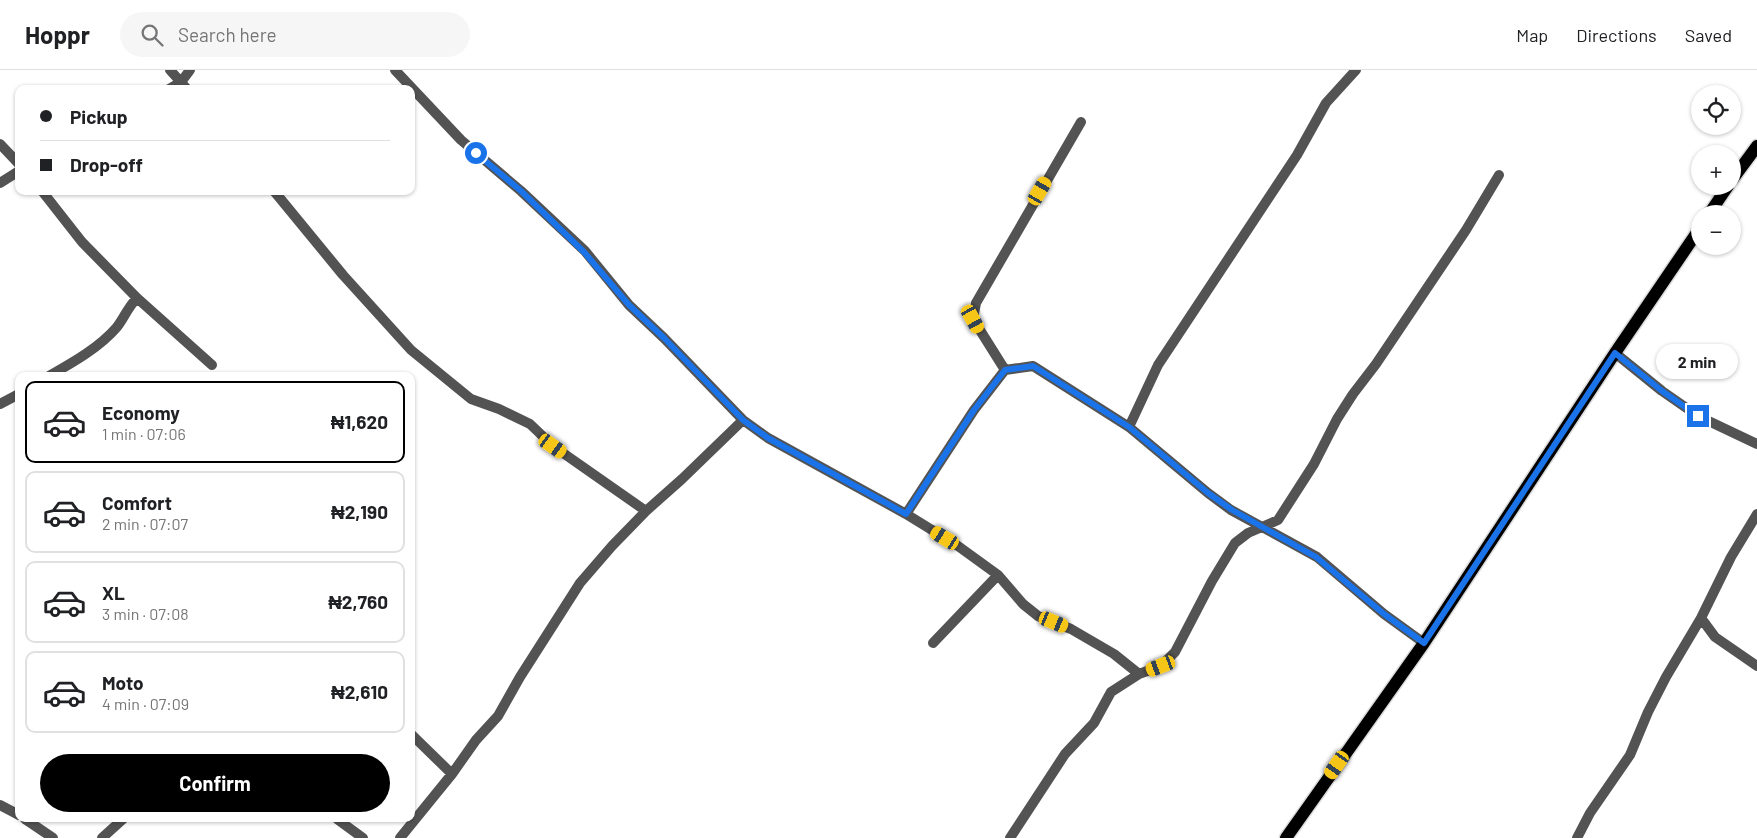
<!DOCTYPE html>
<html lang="en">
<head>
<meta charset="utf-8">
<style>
	:root { --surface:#fff; --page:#f6f6f6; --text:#202124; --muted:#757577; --line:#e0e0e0; --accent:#000 }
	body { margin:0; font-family:Barlow,sans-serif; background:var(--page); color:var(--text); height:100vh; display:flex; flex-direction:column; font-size:19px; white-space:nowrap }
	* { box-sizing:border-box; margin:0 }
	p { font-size:16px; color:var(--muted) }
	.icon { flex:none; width:28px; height:28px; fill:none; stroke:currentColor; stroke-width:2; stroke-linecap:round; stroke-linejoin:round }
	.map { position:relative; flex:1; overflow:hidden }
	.panel { position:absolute; left:15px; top:302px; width:400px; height:450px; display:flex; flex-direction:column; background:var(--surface); border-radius:10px; box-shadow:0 1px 4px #0004 }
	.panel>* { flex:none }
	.guide { position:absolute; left:15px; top:15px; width:400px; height:110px; border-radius:10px; box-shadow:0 1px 4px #0004; display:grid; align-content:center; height:110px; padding:0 25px; background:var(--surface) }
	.controls { position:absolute; left:1691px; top:15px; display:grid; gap:10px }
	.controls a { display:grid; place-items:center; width:50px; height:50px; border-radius:50%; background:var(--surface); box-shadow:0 1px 4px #0004; font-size:25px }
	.end { position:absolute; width:22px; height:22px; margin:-11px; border:6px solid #1a73e8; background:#fff; box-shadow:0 0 0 2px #fff }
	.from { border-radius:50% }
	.bubble { position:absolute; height:35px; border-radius:18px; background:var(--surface); box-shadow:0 1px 4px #0004; font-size:16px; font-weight:700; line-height:35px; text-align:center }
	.car { position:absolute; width:15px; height:30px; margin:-15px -8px; border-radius:6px; box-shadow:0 0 4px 1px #0007; background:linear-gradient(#f5c518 24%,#345 0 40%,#f5c518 0 76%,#345 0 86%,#f5c518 0) }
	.guide b { display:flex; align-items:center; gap:18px; height:48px; font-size:19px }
	.guide b+b { border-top:1px solid var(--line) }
	.guide i { width:12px; height:12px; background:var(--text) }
	ul { padding:9px 0 0; list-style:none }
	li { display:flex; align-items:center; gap:15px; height:82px; margin:0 10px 8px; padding:0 15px; border:2px solid var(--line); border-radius:10px }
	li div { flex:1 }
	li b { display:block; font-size:19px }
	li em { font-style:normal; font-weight:700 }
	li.on { border-color:var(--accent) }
	li>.icon { width:45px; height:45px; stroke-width:1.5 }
	.primary-button { display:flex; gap:10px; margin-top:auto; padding:10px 25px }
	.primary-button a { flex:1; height:58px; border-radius:30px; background:var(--accent); color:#fff; font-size:20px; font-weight:700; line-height:58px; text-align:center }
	header { display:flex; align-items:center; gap:30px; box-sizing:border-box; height:70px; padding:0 25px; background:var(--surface); border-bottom:1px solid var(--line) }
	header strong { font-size:24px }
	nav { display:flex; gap:28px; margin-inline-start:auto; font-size:18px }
	.search { width:350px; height:45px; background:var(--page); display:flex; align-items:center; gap:12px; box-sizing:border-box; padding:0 18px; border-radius:28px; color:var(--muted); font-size:19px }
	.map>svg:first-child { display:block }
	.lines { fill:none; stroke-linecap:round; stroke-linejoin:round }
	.primary-casing { stroke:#dbdbdb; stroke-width:15 }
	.street { stroke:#535353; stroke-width:10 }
	.primary { stroke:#000; stroke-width:12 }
	.route { stroke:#1a73e8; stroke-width:6 }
</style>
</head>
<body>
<header>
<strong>Hoppr</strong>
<div class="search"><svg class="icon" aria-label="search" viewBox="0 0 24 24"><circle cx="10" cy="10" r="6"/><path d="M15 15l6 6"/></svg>Search here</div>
<nav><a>Map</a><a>Directions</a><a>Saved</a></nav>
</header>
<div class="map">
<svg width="1757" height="768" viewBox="0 0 1757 768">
	<rect width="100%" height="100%" fill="#fff"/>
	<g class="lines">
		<defs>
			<path id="primary" d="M1732,110L1757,76
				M1709,144L1728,116
				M1286,768L1424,573L1615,283L1700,158"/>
		</defs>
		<use href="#primary" class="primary-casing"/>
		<path class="street" d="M170,0L187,19
			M395,0L461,70L521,121L585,181L629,235L664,268L743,350L768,368L906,444L958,476L998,505L1023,534L1038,546L1071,559L1114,584L1139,604
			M169,19L181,12L190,0
			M0,74L19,94
			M0,113L19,101
			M42,121L82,172L137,228L212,295
			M274,121L343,205L411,280L471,329L499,339L530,354L553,376L646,441
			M1615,283L1662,321L1698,346L1757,374
			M1005,300L973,249L976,233L1081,52
			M49,306C72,293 99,278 117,257C124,248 128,237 137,228
			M0,334L19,324
			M1129,357L1158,295L1297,85L1326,33L1356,0
			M906,444L974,340L1005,300L1033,296L1129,357L1208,423L1231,440L1317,487L1384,544L1424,573
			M1701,548L1715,567L1757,596
			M933,573L998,505
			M411,664L452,704
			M0,735L19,745
			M25,749L53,768
			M337,749L363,768
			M102,768L123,749
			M400,768L452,704L476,670L498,646L520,607L580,513L612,476L646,441L682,409L743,350
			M1010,768L1065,684L1094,653L1111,622L1139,604L1161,596L1175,582L1212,511L1235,473L1248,463L1278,450L1314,394L1337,349L1353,324L1376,294L1466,160L1499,105
			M1577,768L1590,743L1630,685L1648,642L1666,607L1701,548L1731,487L1757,444"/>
		<use href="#primary" class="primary"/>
	</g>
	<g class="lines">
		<path class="route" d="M476,83L521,121L584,182L629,235L664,268L743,350L768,368L906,444L974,340L1005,300L1033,296L1129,357L1208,423L1232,440L1316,487L1384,544L1424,573L1615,283L1662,321L1698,346"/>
	</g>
</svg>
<div class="controls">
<a><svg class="icon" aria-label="locate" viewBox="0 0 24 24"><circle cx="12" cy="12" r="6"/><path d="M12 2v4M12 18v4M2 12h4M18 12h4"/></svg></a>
<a>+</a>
<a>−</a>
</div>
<i class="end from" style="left:476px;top:83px"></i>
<i class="end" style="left:1698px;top:346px"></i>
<div class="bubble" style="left:1656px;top:274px;width:82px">2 min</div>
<i class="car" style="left:1040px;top:121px;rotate:30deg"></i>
<i class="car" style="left:973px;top:249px;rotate:151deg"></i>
<i class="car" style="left:553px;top:376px;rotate:125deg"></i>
<i class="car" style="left:945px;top:468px;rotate:301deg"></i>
<i class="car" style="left:1054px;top:552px;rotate:112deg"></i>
<i class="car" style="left:1161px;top:596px;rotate:249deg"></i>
<i class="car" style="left:1337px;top:695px;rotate:215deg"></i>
<div class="guide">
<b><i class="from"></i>Pickup</b>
<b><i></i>Drop-off</b>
</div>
<section class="panel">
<ul>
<li class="on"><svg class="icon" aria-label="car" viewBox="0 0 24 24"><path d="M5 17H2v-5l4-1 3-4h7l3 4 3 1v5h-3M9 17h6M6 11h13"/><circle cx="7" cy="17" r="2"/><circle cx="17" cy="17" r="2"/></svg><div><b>Economy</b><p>1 min · 07:06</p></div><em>₦1,620</em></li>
<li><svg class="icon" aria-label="car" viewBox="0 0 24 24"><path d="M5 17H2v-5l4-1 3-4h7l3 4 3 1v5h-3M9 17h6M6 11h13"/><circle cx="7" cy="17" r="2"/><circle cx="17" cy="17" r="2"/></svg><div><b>Comfort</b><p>2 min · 07:07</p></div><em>₦2,190</em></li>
<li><svg class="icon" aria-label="car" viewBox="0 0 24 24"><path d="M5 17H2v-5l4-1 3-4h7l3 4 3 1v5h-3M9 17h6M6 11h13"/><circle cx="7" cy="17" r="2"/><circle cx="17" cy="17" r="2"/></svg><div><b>XL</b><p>3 min · 07:08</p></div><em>₦2,760</em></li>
<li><svg class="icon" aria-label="car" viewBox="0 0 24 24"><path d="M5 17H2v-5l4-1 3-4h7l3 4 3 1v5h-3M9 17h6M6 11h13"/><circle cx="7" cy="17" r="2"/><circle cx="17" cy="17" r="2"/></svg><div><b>Moto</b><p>4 min · 07:09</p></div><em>₦2,610</em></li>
</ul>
<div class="primary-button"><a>Confirm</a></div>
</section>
</div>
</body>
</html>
